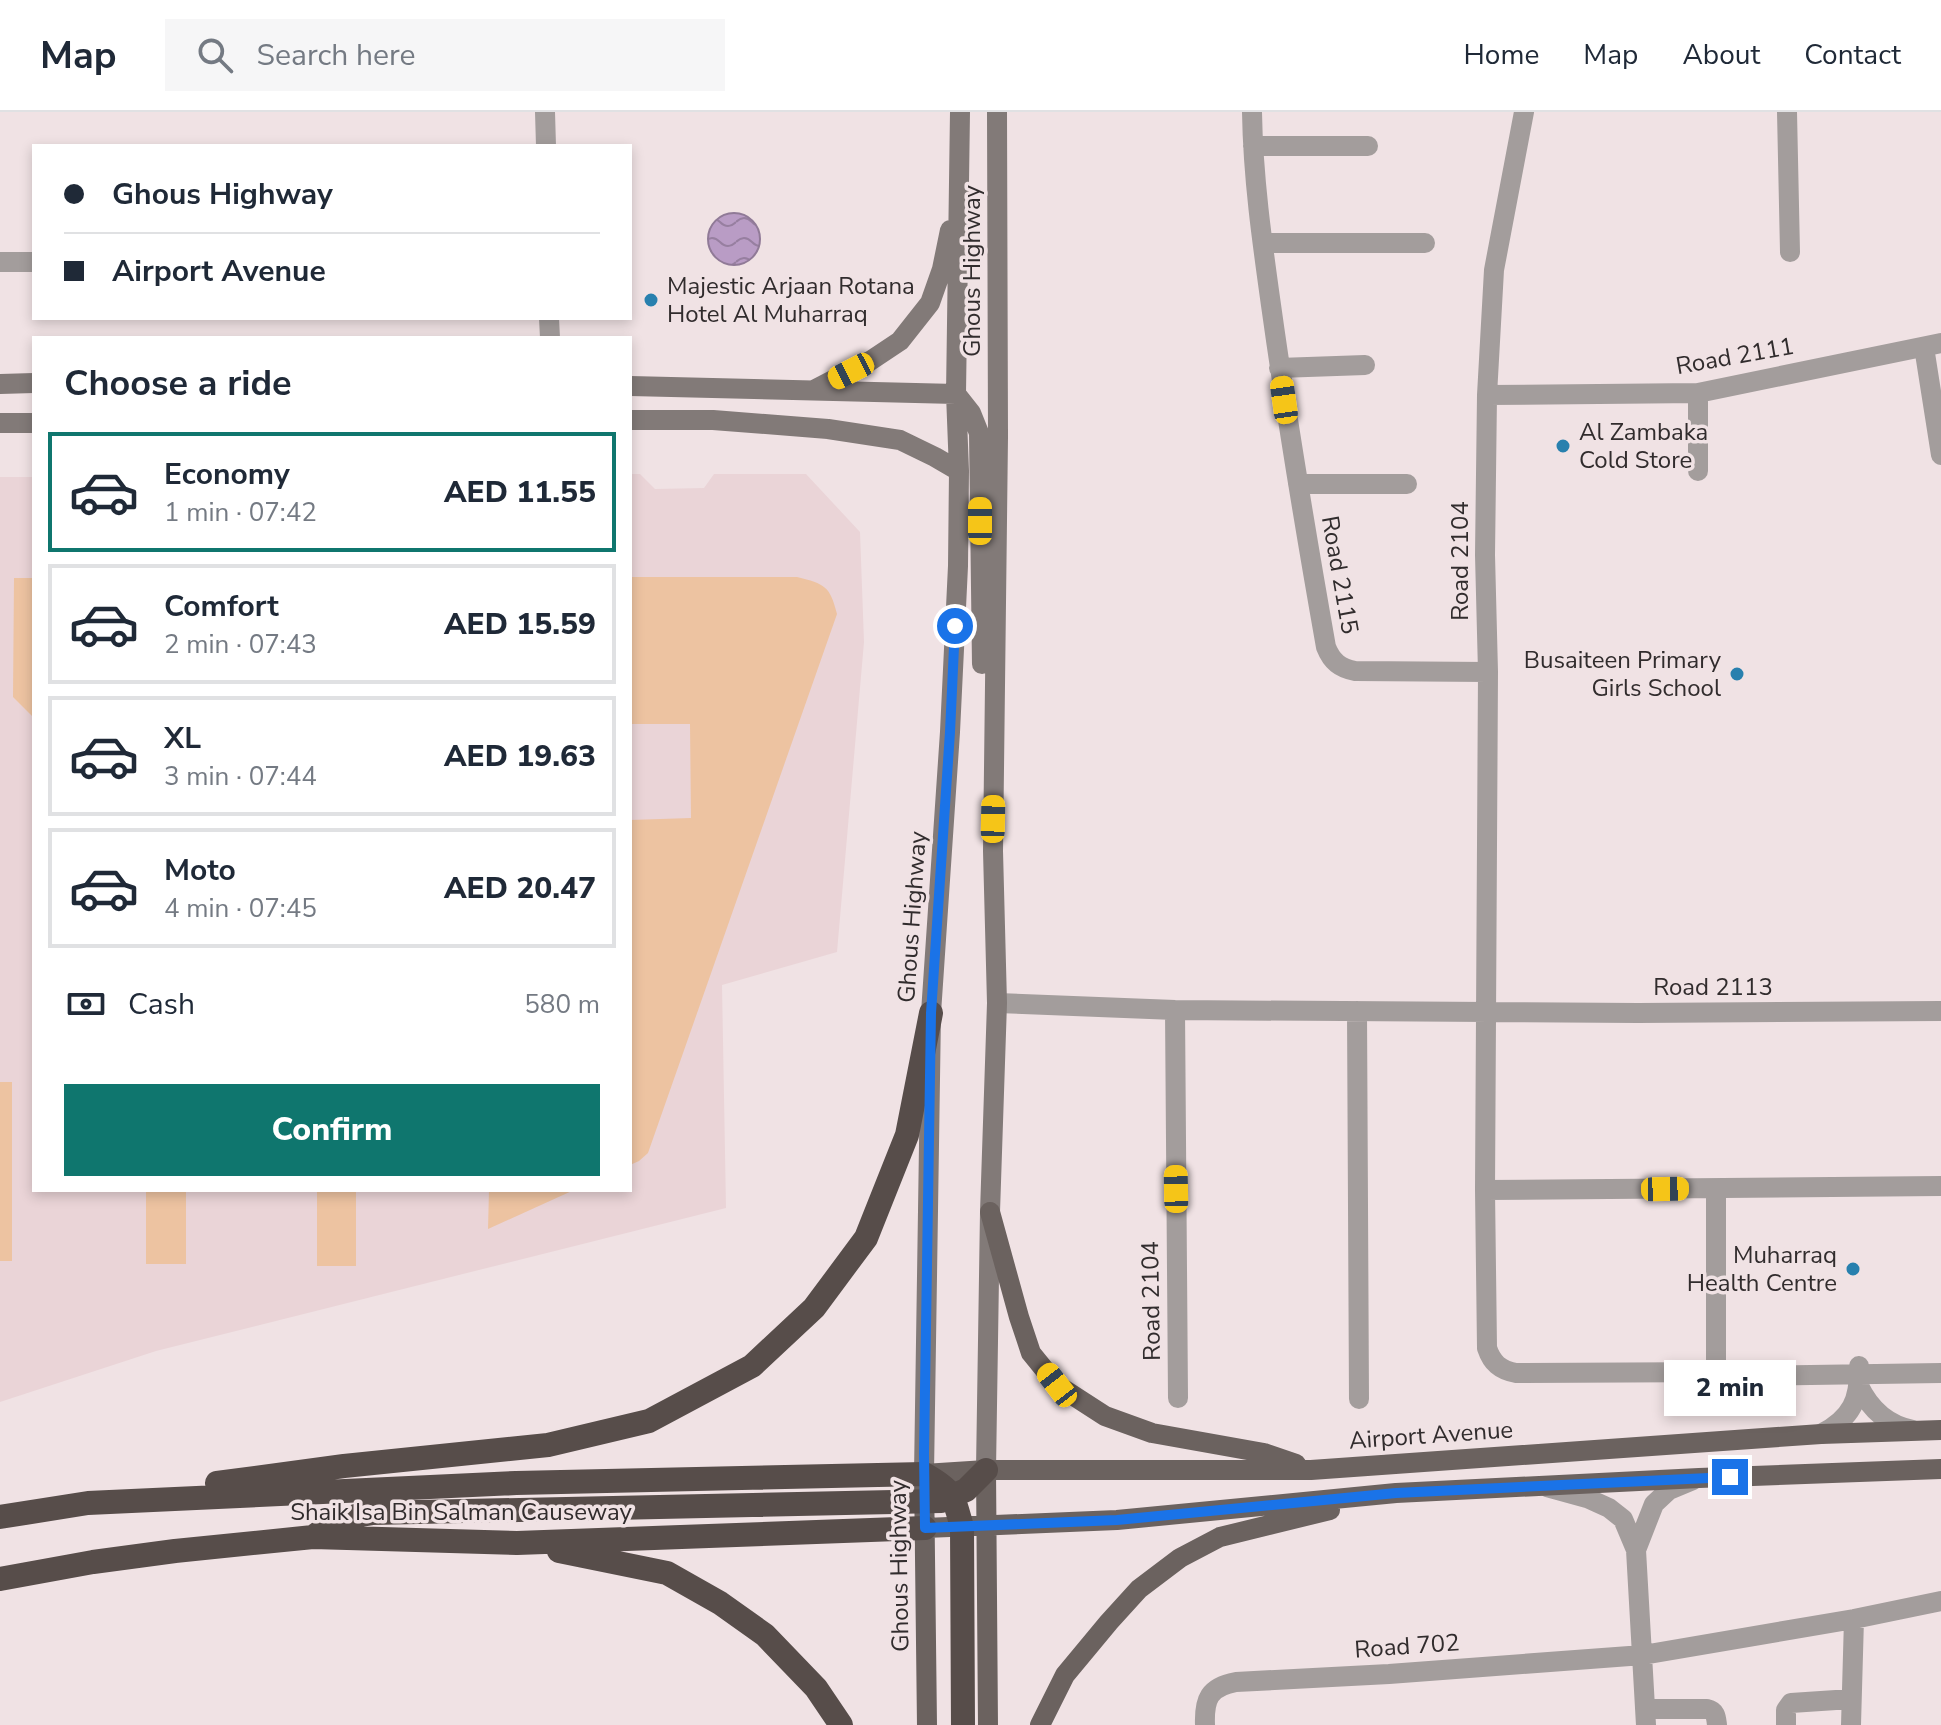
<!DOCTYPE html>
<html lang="en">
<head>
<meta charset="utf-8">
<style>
	:root { --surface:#fff; --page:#f6f6f7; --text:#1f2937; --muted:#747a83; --line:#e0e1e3; --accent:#0f766e }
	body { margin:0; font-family:"Nunito Sans",sans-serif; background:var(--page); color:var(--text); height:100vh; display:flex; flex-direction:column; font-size:30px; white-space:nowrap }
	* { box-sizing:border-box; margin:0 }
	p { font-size:26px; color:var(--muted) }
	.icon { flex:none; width:44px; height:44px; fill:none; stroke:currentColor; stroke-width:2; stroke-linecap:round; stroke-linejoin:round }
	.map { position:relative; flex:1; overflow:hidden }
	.panel { position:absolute; left:32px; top:224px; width:600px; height:856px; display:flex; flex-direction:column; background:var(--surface); border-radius:0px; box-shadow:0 4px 12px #0003 }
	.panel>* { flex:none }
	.banner { position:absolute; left:32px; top:32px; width:600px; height:176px; border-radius:0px; box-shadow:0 4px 12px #0003; display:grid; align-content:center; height:176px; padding:0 32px; background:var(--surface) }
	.end { position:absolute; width:36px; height:36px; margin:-18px; border:10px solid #1a73e8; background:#fff; box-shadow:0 0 0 4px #fff }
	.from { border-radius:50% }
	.bubble { position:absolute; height:56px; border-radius:0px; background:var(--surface); box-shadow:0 4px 12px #0003; font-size:26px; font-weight:800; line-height:56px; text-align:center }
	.car { position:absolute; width:24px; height:48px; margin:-24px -12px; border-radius:10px; box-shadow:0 0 6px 2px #0007; background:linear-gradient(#f5c518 24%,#345 0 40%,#f5c518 0 76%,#345 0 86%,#f5c518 0) }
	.banner b { display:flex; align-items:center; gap:28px; height:76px; font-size:30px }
	.banner b+b { border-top:2px solid var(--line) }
	.banner i { width:20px; height:20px; background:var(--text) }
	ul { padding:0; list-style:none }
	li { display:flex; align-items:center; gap:24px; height:120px; margin:0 16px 12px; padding:0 16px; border:4px solid var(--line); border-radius:0px }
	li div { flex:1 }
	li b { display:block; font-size:30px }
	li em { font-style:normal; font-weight:800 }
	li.current { border-color:var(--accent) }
	li>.icon { width:72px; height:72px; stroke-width:1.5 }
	h2 { padding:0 32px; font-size:36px; line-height:96px }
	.pay { display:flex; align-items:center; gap:20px; height:88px; padding:0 32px; font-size:30px }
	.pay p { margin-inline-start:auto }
	.primary-button { display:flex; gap:16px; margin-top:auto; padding:16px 32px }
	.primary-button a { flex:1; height:92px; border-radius:0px; background:var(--accent); color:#fff; font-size:32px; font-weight:800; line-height:92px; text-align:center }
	header { display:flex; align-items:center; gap:48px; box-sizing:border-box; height:112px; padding:0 40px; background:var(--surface); border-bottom:2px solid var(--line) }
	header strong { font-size:38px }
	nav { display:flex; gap:44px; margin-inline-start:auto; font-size:28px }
	.search { width:560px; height:72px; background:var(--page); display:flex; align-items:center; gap:20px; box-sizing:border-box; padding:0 28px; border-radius:0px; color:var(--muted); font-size:30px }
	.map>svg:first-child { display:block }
	.built { fill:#ead4d7 }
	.grass { fill:#edc3a1 }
	.water { fill:url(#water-waves); stroke:#907a97; stroke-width:2 }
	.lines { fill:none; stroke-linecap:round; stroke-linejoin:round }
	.street { stroke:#a39d9c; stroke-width:20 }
	.secondary { stroke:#827a78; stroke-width:20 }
	.primary { stroke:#6b625f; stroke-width:20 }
	.highway { stroke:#574d4a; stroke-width:24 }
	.route { stroke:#1a73e8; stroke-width:10 }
	.poi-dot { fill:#2880ae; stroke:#f0e2e4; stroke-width:3 }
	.labels { text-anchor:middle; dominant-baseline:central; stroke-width:7; stroke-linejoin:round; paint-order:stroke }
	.street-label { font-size:24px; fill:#312c2d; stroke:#f0e2e4 }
	.poi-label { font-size:24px; fill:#312c2d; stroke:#f0e2e4; text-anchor:start }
</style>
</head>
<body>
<header>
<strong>Map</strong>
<div class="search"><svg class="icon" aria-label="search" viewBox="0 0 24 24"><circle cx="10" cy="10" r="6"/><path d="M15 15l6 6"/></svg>Search here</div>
<nav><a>Home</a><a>Map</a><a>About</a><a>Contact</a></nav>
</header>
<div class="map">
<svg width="1941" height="1613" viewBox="0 0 1941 1613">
	<defs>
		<pattern id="water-waves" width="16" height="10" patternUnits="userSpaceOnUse" patternTransform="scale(2)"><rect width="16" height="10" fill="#b99cc5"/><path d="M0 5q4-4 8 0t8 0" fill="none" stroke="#977fa0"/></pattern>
	</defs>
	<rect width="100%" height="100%" fill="#f0e2e4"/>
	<path class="built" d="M630,362H640L655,377L704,376L714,362H806L860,420L864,530L837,840L722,873L726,1096L156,1239L0,1290V365H34V1078H630Z"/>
	<path class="grass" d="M630,465H797C825,472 830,474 837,502L648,1041L639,1049L630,1053V708L691,706L690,612H630Z
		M14,466H34V606L13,585Z
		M0,970H12V1149H0Z
		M146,1078H186V1152H146Z
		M317,1078H356V1154H317Z
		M489,1078H574L488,1117Z"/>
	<path class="water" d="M708 127a26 26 0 1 1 52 0a26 26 0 1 1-52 0Z"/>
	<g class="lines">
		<path class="street" d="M545,0L546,34
			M1252,0C1253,65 1262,129 1271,193C1287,308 1306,422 1326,535C1332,550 1340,556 1355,559L1488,560
			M1524,0L1494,158L1487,283L1485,443L1488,560L1485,1078L1487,1236C1492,1251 1500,1258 1516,1261L1728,1260L1742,1264L1941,1261
			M1787,0L1790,140
			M1253,34H1368
			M1263,131H1425
			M0,150H34
			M549,206L550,226
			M1924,235L1941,343
			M1279,256L1365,253
			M1487,283L1698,281L1941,231
			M1698,359V281
			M1298,372H1407
			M997,891L1175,898L1638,901L1941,899
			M1175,898L1178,1286
			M1357,899L1359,1287
			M1716,1077V1260
			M1485,1078L1941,1074
			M1859,1274C1870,1297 1887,1313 1913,1318
			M1821,1322C1852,1306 1860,1287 1859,1254
			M1547,1375L1587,1386L1609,1396L1623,1407L1636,1438L1646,1613
			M1636,1438L1654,1392L1669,1378L1693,1368
			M1645,1597H1707C1716,1599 1716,1605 1717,1613
			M1205,1613C1204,1587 1209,1575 1236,1570L1389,1562L1643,1543L1854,1507L1941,1489
			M1786,1613V1598L1791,1591L1851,1587
			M1851,1613L1854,1507"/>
		<path class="secondary" d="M0,272L34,271
			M630,274L956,282L971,301L979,321L982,552
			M814,278L870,249L900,229L930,191L942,157L950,118
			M630,308H713L828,317L900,328L935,345L959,359
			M0,311H34
			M986,1358L990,1100L997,891L993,739L998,325L997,0
			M924,1362L931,901L950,620L958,454L959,359L956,282L960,0"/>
		<path class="primary" d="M990,1100L1019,1205L1031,1241L1057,1273L1105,1304L1152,1321L1264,1341L1296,1352
			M986,1358L988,1613
			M925,1416L1117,1408L1396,1381L1699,1366L1941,1357
			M927,1613L924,1362L986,1358H1311L1821,1322L1941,1318
			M1040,1613L1065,1563L1109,1510L1139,1477L1180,1446L1220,1425L1330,1398"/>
		<path class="highway" d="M217,1371L344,1354L548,1333L649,1309L752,1254L814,1196L866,1126L907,1023L931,901
			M0,1405L88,1391L516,1371L924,1362C954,1379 953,1383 962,1415L963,1613
			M313,1425C331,1411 349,1404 372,1401L941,1389L966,1378L986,1358
			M559,1439L667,1461L720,1491L765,1523L816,1576L841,1613
			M0,1467L93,1450L175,1439L313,1425L517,1431L925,1416"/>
	</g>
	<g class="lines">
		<path class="route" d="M955,514L950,620L931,901L924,1341L925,1416L1117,1408L1396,1381L1730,1365"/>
	</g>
	<g class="poi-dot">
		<circle cx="651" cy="188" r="8"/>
		<circle cx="1563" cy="334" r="8"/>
		<circle cx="1737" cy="562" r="8"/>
		<circle cx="1853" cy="1157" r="8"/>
	</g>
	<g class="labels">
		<g class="street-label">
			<text transform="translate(972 159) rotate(-90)">Ghous Highway</text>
			<text transform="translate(1735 244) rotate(-10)">Road 2111</text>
			<text transform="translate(1460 449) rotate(-90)">Road 2104</text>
			<text transform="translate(1340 463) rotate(80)">Road 2115</text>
			<text transform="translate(912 805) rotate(-86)">Ghous Highway</text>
			<text x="1713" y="875">Road 2113</text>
			<text transform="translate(1151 1189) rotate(-91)">Road 2104</text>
			<text transform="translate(1431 1323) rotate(-4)">Airport Avenue</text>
			<text x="461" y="1400">Shaik Isa Bin Salman Causeway</text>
			<text transform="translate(899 1454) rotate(-91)">Ghous Highway</text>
			<text transform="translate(1407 1534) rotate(-4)">Road 702</text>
		</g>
		<g class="poi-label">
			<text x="667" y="174">Majestic Arjaan Rotana<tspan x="667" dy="28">Hotel Al Muharraq</tspan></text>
			<text x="1579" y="320">Al Zambaka<tspan x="1579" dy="28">Cold Store</tspan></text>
			<text x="1721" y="548" text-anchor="end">Busaiteen Primary<tspan x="1721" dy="28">Girls School</tspan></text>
			<text x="1837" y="1143" text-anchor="end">Muharraq<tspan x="1837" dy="28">Health Centre</tspan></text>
		</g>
	</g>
</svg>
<i class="end from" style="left:955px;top:514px"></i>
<i class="end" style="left:1730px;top:1365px"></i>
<div class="bubble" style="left:1664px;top:1248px;width:132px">2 min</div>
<i class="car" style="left:851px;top:259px;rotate:243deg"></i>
<i class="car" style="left:1284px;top:288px;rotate:352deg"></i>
<i class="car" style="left:980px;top:409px;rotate:0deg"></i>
<i class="car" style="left:993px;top:707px;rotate:1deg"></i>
<i class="car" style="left:1176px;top:1077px;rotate:359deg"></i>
<i class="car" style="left:1665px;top:1077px;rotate:89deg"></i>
<i class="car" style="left:1057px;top:1273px;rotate:322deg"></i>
<div class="banner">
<b><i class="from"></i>Ghous Highway</b>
<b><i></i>Airport Avenue</b>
</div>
<section class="panel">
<h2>Choose a ride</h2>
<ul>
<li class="current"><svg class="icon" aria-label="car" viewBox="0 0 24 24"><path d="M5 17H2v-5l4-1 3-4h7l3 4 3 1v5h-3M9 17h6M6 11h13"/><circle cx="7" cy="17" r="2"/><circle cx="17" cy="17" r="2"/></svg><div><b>Economy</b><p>1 min · 07:42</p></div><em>AED 11.55</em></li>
<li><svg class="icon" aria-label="car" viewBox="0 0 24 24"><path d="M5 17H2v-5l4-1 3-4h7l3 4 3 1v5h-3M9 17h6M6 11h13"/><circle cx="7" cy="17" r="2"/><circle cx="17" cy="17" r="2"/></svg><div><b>Comfort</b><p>2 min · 07:43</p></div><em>AED 15.59</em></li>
<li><svg class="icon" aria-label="car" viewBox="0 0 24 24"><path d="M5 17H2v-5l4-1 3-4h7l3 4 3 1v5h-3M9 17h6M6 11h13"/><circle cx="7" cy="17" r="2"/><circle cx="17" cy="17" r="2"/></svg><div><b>XL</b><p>3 min · 07:44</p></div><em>AED 19.63</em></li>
<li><svg class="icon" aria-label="car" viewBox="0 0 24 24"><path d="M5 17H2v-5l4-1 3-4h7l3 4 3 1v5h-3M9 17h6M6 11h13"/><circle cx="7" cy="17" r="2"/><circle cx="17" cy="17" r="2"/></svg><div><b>Moto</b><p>4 min · 07:45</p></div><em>AED 20.47</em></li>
</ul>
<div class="pay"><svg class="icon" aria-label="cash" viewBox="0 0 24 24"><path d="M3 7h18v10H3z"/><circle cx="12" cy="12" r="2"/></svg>Cash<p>580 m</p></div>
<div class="primary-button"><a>Confirm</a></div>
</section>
</div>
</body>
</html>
